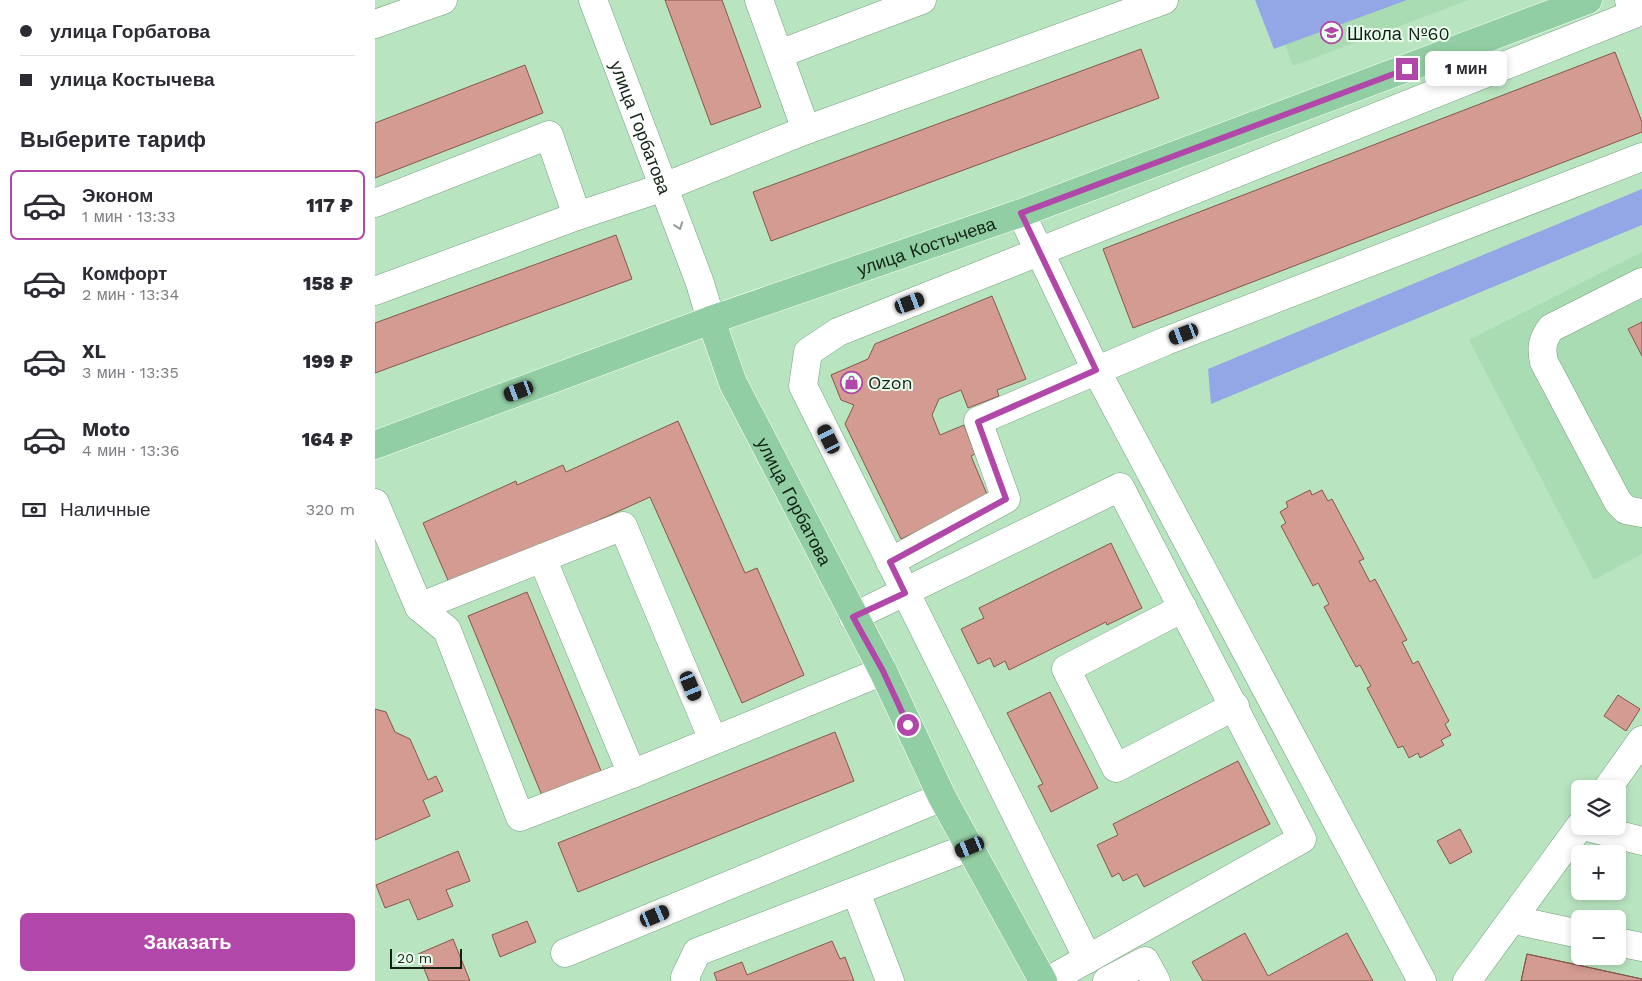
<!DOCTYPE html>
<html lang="ru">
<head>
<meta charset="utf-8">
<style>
	:root { --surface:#fff; --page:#f2f2f3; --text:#2b2b33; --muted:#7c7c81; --line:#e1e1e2; --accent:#b047a9 }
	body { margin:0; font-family:"Work Sans",sans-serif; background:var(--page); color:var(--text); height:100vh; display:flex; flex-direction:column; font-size:19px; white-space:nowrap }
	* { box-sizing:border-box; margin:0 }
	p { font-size:16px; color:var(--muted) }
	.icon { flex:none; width:28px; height:28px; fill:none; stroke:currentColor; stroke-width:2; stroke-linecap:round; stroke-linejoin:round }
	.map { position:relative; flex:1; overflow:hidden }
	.panel { display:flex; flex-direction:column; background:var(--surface); width:375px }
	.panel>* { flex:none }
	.banner { display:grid; align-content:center; height:110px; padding:0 20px; background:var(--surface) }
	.controls { position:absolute; left:1196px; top:780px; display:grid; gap:10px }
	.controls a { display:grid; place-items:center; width:55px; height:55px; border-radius:8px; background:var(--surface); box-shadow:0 2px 8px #0003; font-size:25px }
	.scale { position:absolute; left:15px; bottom:12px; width:72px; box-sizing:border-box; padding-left:5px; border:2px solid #122316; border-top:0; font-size:14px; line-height:18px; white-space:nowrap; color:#122316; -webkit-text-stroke:4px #ecfeef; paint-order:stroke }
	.end { position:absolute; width:22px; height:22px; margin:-11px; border:6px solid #b047a9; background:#fff; box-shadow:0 0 0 2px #fff }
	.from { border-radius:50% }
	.bubble { position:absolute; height:35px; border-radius:8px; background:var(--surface); box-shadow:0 2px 8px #0003; font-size:16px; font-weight:800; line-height:35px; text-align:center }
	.car { position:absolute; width:15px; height:30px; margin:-15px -8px; border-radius:6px; box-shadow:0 0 4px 1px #0007; background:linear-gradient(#222 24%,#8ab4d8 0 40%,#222 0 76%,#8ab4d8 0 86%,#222 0) }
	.banner b { display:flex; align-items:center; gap:18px; height:48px; font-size:19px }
	.banner b+b { border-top:1px solid var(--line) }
	.banner i { width:12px; height:12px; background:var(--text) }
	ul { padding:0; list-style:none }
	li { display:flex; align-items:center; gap:15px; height:70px; margin:0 10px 8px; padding:0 10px; border:2px solid transparent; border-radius:8px }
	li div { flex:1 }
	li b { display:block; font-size:19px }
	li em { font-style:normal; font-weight:800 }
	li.current { border-color:var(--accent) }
	li>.icon { width:45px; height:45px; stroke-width:1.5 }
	h2 { padding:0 20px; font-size:22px; line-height:60px }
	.pay { display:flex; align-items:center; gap:12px; height:55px; padding:0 20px; font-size:19px }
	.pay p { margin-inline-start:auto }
	.cta { display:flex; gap:10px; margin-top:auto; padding:10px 20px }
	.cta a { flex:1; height:58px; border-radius:8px; background:var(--accent); color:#fff; font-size:20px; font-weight:800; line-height:58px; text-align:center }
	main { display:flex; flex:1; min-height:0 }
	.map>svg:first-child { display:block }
	.built { fill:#a9dcb2 }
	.green { fill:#93a7e6 }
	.building { fill:#d39b91; stroke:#88564d }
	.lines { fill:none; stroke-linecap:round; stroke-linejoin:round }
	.minor-casing { stroke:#749e7c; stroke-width:29 }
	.major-casing { stroke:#fff; stroke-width:29 }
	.minor { stroke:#fff; stroke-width:28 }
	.major { stroke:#92cea3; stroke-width:28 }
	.oneway { stroke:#949c96 }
	.route { stroke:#b047a9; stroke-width:6 }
	.labels { text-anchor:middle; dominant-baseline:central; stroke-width:4; stroke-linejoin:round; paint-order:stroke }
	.poi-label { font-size:18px; fill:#122316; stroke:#ecfeef; text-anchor:start }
	.street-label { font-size:18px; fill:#122316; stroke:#ecfeef }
</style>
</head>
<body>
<main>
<section class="panel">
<div class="banner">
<b><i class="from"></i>улица Горбатова</b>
<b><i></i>улица Костычева</b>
</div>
<h2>Выберите тариф</h2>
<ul>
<li class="current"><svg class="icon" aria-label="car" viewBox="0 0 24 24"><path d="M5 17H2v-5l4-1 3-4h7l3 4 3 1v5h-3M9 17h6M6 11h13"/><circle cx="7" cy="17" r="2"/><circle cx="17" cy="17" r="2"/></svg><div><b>Эконом</b><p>1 мин · 13:33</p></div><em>117 ₽</em></li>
<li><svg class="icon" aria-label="car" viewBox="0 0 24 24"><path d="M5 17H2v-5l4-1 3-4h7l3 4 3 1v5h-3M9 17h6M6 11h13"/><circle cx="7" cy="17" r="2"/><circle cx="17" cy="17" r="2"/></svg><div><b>Комфорт</b><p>2 мин · 13:34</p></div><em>158 ₽</em></li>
<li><svg class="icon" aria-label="car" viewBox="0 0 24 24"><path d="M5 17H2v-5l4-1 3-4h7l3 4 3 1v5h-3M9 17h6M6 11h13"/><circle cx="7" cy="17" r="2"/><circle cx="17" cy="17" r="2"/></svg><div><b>XL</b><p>3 мин · 13:35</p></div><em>199 ₽</em></li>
<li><svg class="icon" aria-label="car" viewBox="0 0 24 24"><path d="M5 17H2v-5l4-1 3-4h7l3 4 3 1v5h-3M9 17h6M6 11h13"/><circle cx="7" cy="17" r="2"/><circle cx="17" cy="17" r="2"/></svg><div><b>Moto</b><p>4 мин · 13:36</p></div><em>164 ₽</em></li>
</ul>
<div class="pay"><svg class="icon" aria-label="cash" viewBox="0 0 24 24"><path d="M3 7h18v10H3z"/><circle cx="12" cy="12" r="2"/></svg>Наличные<p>320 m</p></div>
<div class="cta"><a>Заказать</a></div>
</section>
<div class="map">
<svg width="1267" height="981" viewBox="0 0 1267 981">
	<rect width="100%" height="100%" fill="#b8e5c0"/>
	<path class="built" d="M893,0H1094L918,66Z
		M1267,252V554L1219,580L1094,340Z"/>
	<path class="green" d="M880,0H1032L899,49Z
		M1267,189V225L836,404L833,369Z"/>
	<path class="building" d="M290,0H347L386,107L336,125Z
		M766,49L784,98L396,241L378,192Z
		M1240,52L1267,122V132L758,328L728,249Z
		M150,65L168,113L0,178V123Z
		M241,235L257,279L0,373V323Z
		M617,296L651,379L622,390L624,396L593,408L586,390L564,399L557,415L565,435L589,425L600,454L596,456L614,499L526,539L470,424L479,405L466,400L456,375L493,359L500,344Z
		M1267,322V356L1253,329Z
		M303,421L370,573L382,568L429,675L367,703L275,497L76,587L48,523L141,481L142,485L188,465L191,472Z
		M935,490L937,495L947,490L953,501L957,499L989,559L984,561L995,582L1000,579L1032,640L1027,642L1038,664L1043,661L1074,721L1070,724L1076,735L1066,740L1069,745L1045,758L1043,753L1034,758L1028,746L1023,748L992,688L996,686L985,665L981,667L949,607L954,604L943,583L938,586L906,526L911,523L905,512L913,507L911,502Z
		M736,543L767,608L732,625L731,622L634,670L630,661L619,667L615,658L603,664L586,629L609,618L604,608Z
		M152,592L227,773L168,798L93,616Z
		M675,692L723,788L676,812L663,786L668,784L632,713Z
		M1243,695L1265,709L1251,731L1229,716Z
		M0,709L11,712L20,732L35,739L53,780L61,776L68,791L48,800L55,816L0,840Z
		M460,732L479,781L203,892L183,843Z
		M863,761L895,824L769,887L762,874L748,881L744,873L737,877L722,845L743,835L738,824Z
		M1085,829L1097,852L1075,864L1062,841Z
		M83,851L95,881L71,890L78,906L43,920L34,899L10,908L1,885Z
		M152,921L161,942L125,957L117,935Z
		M870,933L893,976L972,933L998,981H828L817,962Z
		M78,939L95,981H54L43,954Z
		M457,941L465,959L470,957L479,981H342L339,973L367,962L372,975Z
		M1152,954L1267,979V981H1146Z
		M1152,954L1267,979V981H1146Z"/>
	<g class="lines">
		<defs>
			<g id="minor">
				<path id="s1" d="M218,0L325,283L336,320"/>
				<path d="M384,0L431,130"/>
				<path d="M0,24L68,0"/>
				<path d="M404,54L547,0"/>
				<path d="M0,203L174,135L202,216"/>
				<path d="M646,213L721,370L1047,981"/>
				<path d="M1267,282L1176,328C1167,340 1166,348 1169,362L1243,502L1251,510L1267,513"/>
				<path d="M0,291L202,216L289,187L431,130L789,0"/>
				<path d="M0,503L44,607L72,630L145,817L257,774L508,671"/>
				<path d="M167,558L257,774"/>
				<path d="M515,562L631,499L603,421L791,341L1267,157"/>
				<path d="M44,607L248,526L338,740"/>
				<path d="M808,608L691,669L741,768L860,706"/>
				<path d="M478,617L745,487L927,839L673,981"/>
				<path d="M1232,789L1267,740"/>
				<path d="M1208,826L1267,841"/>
				<path d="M481,892L515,981"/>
				<path d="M1139,920L1205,934"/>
				<path d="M1242,942L1267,947"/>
				<path d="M190,953L567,797"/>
				<path d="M713,959L428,386L433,352L463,332L1259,14L1254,0"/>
				<path d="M311,981L310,977L322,952L595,847"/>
				<path d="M732,981L770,961L781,981"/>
				<path d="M1092,981L1205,826"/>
			</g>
			<g id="major">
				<path id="s2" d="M336,320L358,383L508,671L567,797L668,981"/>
				<path id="s3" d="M0,445L336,320L646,213L1213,0"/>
			</g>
		</defs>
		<use href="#minor" class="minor-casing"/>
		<use href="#major" class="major-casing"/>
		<use href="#minor" class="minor"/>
		<use href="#major" class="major"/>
	</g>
	<defs><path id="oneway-chevron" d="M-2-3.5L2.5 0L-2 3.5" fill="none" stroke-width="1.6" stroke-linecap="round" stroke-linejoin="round" transform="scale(1.25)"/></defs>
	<use class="oneway" href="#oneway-chevron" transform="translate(304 226) rotate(70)"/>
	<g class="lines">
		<path class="route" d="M533,725L508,671L478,617L530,593L515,562L631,499L603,422L721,370L646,213L1032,69"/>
	</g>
	<defs>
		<symbol id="school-ring" viewBox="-11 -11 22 22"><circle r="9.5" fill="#ecfeef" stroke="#b047a9" stroke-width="1.5"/><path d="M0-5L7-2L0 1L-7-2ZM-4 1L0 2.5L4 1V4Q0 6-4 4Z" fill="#b047a9"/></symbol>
		<symbol id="shop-ring" viewBox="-11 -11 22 22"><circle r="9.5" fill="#ecfeef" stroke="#b047a9" stroke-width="1.5"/><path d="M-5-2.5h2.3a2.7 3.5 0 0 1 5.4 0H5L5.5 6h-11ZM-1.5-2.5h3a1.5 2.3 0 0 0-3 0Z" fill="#b047a9"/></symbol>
	</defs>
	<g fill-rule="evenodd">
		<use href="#school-ring" x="944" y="20" width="25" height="25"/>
		<use href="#shop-ring" x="464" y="370" width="25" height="25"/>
	</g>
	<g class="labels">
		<g class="poi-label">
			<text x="972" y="33">Школа №60</text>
			<text x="493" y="382">Ozon</text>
		</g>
		<g class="street-label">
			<text stroke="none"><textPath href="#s1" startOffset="136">улица Горбатова</textPath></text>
			<text stroke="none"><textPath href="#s3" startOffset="586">улица Костычева</textPath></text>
			<text stroke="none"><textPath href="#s2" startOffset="200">улица Горбатова</textPath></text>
		</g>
	</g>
</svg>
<div class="controls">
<a><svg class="icon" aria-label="layers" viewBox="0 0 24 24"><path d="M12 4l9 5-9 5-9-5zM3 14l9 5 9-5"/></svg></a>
<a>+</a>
<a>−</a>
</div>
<div class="scale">20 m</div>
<i class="end from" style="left:533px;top:725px"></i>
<i class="end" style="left:1032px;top:69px"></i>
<div class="bubble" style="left:1050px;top:51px;width:82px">1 мин</div>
<i class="car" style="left:535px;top:303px;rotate:69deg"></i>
<i class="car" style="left:809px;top:334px;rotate:249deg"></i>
<i class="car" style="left:144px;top:391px;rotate:250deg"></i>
<i class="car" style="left:454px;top:439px;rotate:334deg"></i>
<i class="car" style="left:316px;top:686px;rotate:157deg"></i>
<i class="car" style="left:595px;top:847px;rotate:248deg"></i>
<i class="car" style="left:280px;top:916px;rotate:67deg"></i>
</div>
</main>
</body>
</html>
